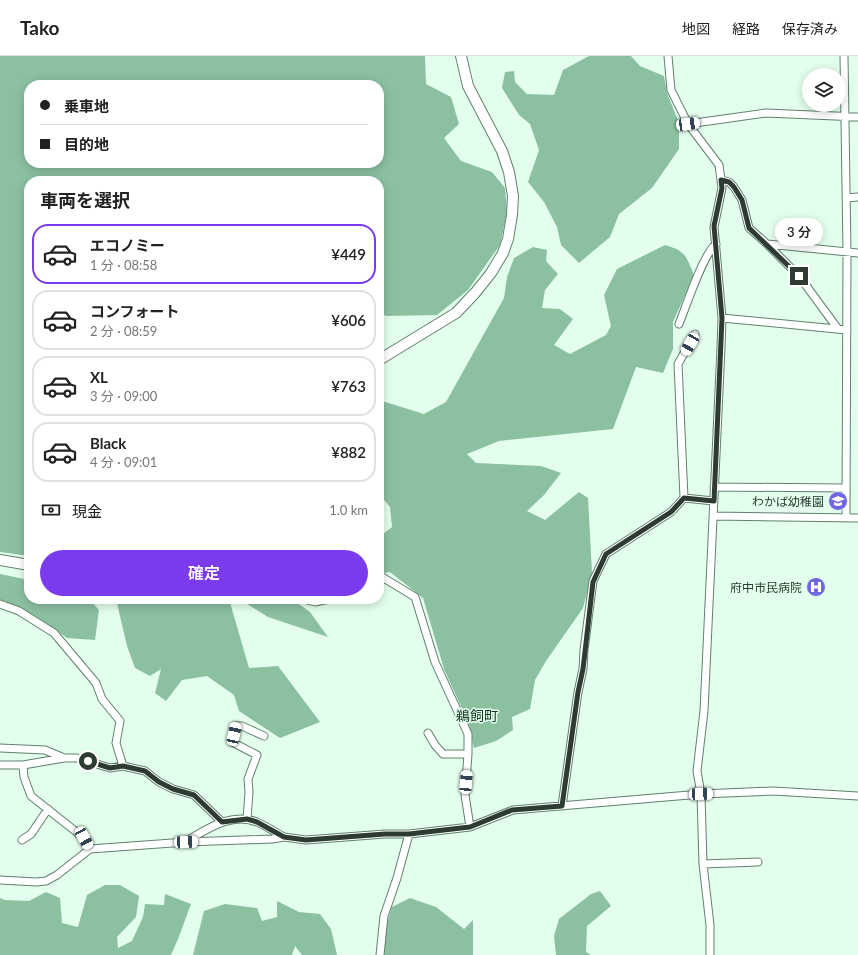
<!DOCTYPE html>
<html lang="ja">
<head>
<meta charset="utf-8">
<style>
	:root { --surface:#fff; --page:#f6f6f6; --text:#222; --muted:#767676; --line:#e0e0e0; --accent:#7c3aed }
	body { margin:0; font-family:Lato,"Noto Sans JP",sans-serif; background:var(--page); color:var(--text); height:100vh; display:flex; flex-direction:column; font-size:15px; white-space:nowrap }
	* { box-sizing:border-box; margin:0 }
	p { font-size:13px; color:var(--muted) }
	.icon { flex:none; width:22px; height:22px; fill:none; stroke:currentColor; stroke-width:2; stroke-linecap:round; stroke-linejoin:round }
	.map { position:relative; flex:1; overflow:hidden }
	.details { position:absolute; left:24px; top:120px; width:360px; height:428px; display:flex; flex-direction:column; background:var(--surface); border-radius:16px; box-shadow:0 2px 10px #0003 }
	.details>* { flex:none }
	.hud { position:absolute; left:24px; top:24px; width:360px; height:88px; border-radius:16px; box-shadow:0 2px 10px #0003; display:grid; align-content:center; height:88px; padding:0 16px; background:var(--surface) }
	.controls { position:absolute; left:802px; top:12px; display:grid; gap:8px }
	.controls a { display:grid; place-items:center; width:44px; height:44px; border-radius:50%; background:var(--surface); box-shadow:0 2px 10px #0003; font-size:20px }
	.end { position:absolute; width:18px; height:18px; margin:-9px; border:5px solid #2d3b32; background:#fff; box-shadow:0 0 0 2px #fff }
	.from { border-radius:50% }
	.bubble { position:absolute; height:28px; border-radius:14px; background:var(--surface); box-shadow:0 2px 10px #0003; font-size:13px; font-weight:600; line-height:28px; text-align:center }
	.car { position:absolute; width:12px; height:24px; margin:-12px -6px; border-radius:5px; box-shadow:0 0 3px 1px #0007; background:linear-gradient(#fff 24%,#345 0 40%,#fff 0 76%,#345 0 86%,#fff 0) }
	.hud b { display:flex; align-items:center; gap:14px; height:38px; font-size:15px }
	.hud b+b { border-top:1px solid var(--line) }
	.hud i { width:10px; height:10px; background:var(--text) }
	ul { padding:0; list-style:none }
	li { display:flex; align-items:center; gap:12px; height:60px; margin:0 8px 6px; padding:0 8px; border:2px solid var(--line); border-radius:16px }
	li div { flex:1 }
	li b { display:block; font-size:15px }
	li em { font-style:normal; font-weight:600 }
	li.selected { border-color:var(--accent) }
	li>.icon { width:36px; height:36px; stroke-width:1.5 }
	h2 { padding:0 16px; font-size:18px; line-height:48px }
	.pay { display:flex; align-items:center; gap:10px; height:44px; padding:0 16px; font-size:15px }
	.pay p { margin-inline-start:auto }
	.button { display:flex; gap:8px; margin-top:auto; padding:8px 16px }
	.button a { flex:1; height:46px; border-radius:24px; background:var(--accent); color:#fff; font-size:16px; font-weight:600; line-height:46px; text-align:center }
	header { display:flex; align-items:center; gap:24px; box-sizing:border-box; height:56px; padding:0 20px; background:var(--surface); border-bottom:1px solid var(--line) }
	header strong { font-size:19px }
	nav { display:flex; gap:22px; margin-inline-start:auto; font-size:14px }
	.map>svg:first-child { display:block }
	.forest { fill:#8bc0a1; fill-rule:evenodd }
	.lines { fill:none; stroke-linecap:round; stroke-linejoin:round }
	.street-casing { stroke:#61806e; stroke-width:9 }
	.secondary-casing { stroke:#61806e; stroke-width:12 }
	.street { stroke:#fff; stroke-width:7 }
	.secondary { stroke:#fff; stroke-width:10 }
	.route { stroke:#2d3b32; stroke-width:5 }
	.labels { text-anchor:middle; dominant-baseline:central; stroke-width:3; stroke-linejoin:round; paint-order:stroke }
	.poi-label { font-size:12px; fill:#2d3b32; stroke:#e3feed; text-anchor:end }
	.quarter-label { font-size:14px; fill:#173424; stroke:#e3feed }
</style>
</head>
<body>
<header>
<strong>Tako</strong>
<nav><a>地図</a><a>経路</a><a>保存済み</a></nav>
</header>
<div class="map">
<svg width="858" height="899" viewBox="0 0 858 899">
	<rect width="100%" height="100%" fill="#e3feed"/>
	<path class="forest" d="M0,0H425L426,28L451,41L459,68L444,82L461,105L492,116L505,132L507,156L500,189L468,234L437,259L387,260L379,258V125H29V500L0,496ZM29,29H379V107H29Z
		M589,0H631L640,10L664,20L667,37L679,67V93L652,132L619,158L610,181L579,207L561,189L557,171L544,146L528,126L539,94L530,68L519,59L502,32L505,16L514,15L515,26L527,38L554,39L563,14Z
		M665,189C686,195 686,200 694,219L673,266V293L663,317L636,311L613,373L499,385L467,398L476,407L541,410L561,417L544,439L527,455L545,464L579,436L588,442L592,517L583,552L546,605L535,624L530,653L512,661L513,674L496,685L474,692L468,666L444,613L423,542L390,516L379,518V481L392,471L390,451L379,438V344L424,358L446,346L504,242L507,221L514,202L533,191L547,194L546,205L558,218L545,234L542,252L560,253L573,263L554,289L570,298L606,279L611,270L604,239L617,213Z
		M0,518L29,524V543H89L99,554L95,584L67,582L50,570L12,548L0,544Z
		M116,543H229L249,612L278,610L320,666L280,682L239,655L234,639L207,620L182,624L166,645L155,637L161,613L150,620L135,612L127,590Z
		M239,543H292L310,556L328,581L268,561Z
		M105,829H120L139,840L136,861L117,881L118,892L132,885L143,861L145,848L164,849L165,838L191,848L178,883L171,899H0V842L5,844L29,845L46,836L60,842L62,867L78,871L87,839Z
		M600,835L611,850L587,870L586,896L591,899H556L554,880L559,863L591,838Z
		M410,842L436,851L464,873L473,864V899H383L384,877L392,851Z
		M277,845L299,856L320,858L331,873L337,899H302L295,890L292,899H193L204,855L225,848L257,852L262,865L277,861Z"/>
	<g class="lines">
		<defs>
			<path id="street" d="M668,0L671,34L688,68L719,109L722,132L714,171L722,262L721,292L704,655L697,715L701,738L703,808L710,869V899
				M844,0L847,196L846,462
				M688,68L766,57L858,61
				M721,124L729,126L734,131L742,144L749,172L767,188L858,197
				M846,142L858,141
				M767,188L799,220L838,273
				M722,262L847,274
				M679,268C686,251 703,198 716,188
				M714,431L846,432
				M684,442L714,445
				M713,460L858,462
				M379,522L382,521L415,541L435,606L468,678V698L465,739L470,771
				M304,543L315,546L329,543
				M0,548L19,555L54,577L96,627L102,643L120,665L116,687L123,710
				M428,677L435,689L443,698H468
				M0,692L45,694L64,702
				M0,709H23L64,702H77L110,712L123,710L145,715L159,726L173,733L194,739L222,766
				M23,709L24,721L31,740L84,782L90,793
				M562,750L578,636L583,613L584,594L593,525L606,498L671,456L684,442L678,308L695,278
				M247,763L249,736L248,723L257,699L232,686L236,670H242L264,680
				M22,784L31,778L48,753
				M188,784C209,772 232,756 257,766C266,770 275,776 284,781
				M703,808L758,806
				M0,824L36,826L46,825L57,819L90,793L186,786L272,783L284,781L306,784L385,778H409L470,771L513,754L701,738L773,735L858,740
				M380,899L384,860L397,822L409,778"/>
			<path id="secondary" d="M379,304L456,257L475,237L491,217L503,197L508,183L512,159L513,140L509,116L502,95L468,30L461,0
				M0,504L29,509"/>
		</defs>
		<use href="#street" class="street-casing"/>
		<use href="#secondary" class="secondary-casing"/>
		<use href="#street" class="street"/>
		<use href="#secondary" class="secondary"/>
	</g>
	<g class="lines">
		<path class="route" d="M88,705L110,712L123,710L145,715L159,726L173,733L194,739L222,766L247,763L257,766L284,781L306,784L385,778H409L470,771L512,754L562,750L578,636L583,613L593,526L606,498L671,456L684,442L714,445L722,262L714,170L722,132L721,124L729,126L734,131L742,144L749,172L799,220"/>
	</g>
	<defs>
		<symbol id="school-disc" viewBox="-11 -11 22 22"><circle r="9.5" fill="#7166e1" stroke="#e3feed"/><path d="M0-5L7-2L0 1L-7-2ZM-4 1L0 2.5L4 1V4Q0 6-4 4Z" fill="#fff"/></symbol>
		<symbol id="hospital-disc" viewBox="-11 -11 22 22"><circle r="9.5" fill="#7166e1" stroke="#e3feed"/><path d="M-5-5h3v3.5h4V-5h3V5h-3V1.5h-4V5h-3Z" fill="#fff"/></symbol>
	</defs>
	<g fill-rule="evenodd">
		<use href="#school-disc" x="827" y="434" width="22" height="22"/>
		<use href="#hospital-disc" x="805" y="520" width="22" height="22"/>
	</g>
	<g class="labels">
		<g class="poi-label">
			<text x="824" y="445">わかば幼稚園</text>
			<text x="802" y="531">府中市民病院</text>
		</g>
		<g class="quarter-label">
			<text x="477" y="659">鵜飼町</text>
		</g>
	</g>
</svg>
<div class="controls">
<a><svg class="icon" aria-label="layers" viewBox="0 0 24 24"><path d="M12 4l9 5-9 5-9-5zM3 14l9 5 9-5"/></svg></a>
</div>
<i class="end from" style="left:88px;top:705px"></i>
<i class="end" style="left:799px;top:220px"></i>
<div class="bubble" style="left:775px;top:162px;width:48px">3 分</div>
<i class="car" style="left:688px;top:68px;rotate:82deg"></i>
<i class="car" style="left:690px;top:288px;rotate:210deg"></i>
<i class="car" style="left:234px;top:678px;rotate:12deg"></i>
<i class="car" style="left:466px;top:726px;rotate:5deg"></i>
<i class="car" style="left:701px;top:738px;rotate:88deg"></i>
<i class="car" style="left:84px;top:782px;rotate:151deg"></i>
<i class="car" style="left:186px;top:786px;rotate:88deg"></i>
<div class="hud">
<b><i class="from"></i>乗車地</b>
<b><i></i>目的地</b>
</div>
<section class="details">
<h2>車両を選択</h2>
<ul>
<li class="selected"><svg class="icon" aria-label="car" viewBox="0 0 24 24"><path d="M5 17H2v-5l4-1 3-4h7l3 4 3 1v5h-3M9 17h6M6 11h13"/><circle cx="7" cy="17" r="2"/><circle cx="17" cy="17" r="2"/></svg><div><b>エコノミー</b><p>1 分 · 08:58</p></div><em>¥449</em></li>
<li><svg class="icon" aria-label="car" viewBox="0 0 24 24"><path d="M5 17H2v-5l4-1 3-4h7l3 4 3 1v5h-3M9 17h6M6 11h13"/><circle cx="7" cy="17" r="2"/><circle cx="17" cy="17" r="2"/></svg><div><b>コンフォート</b><p>2 分 · 08:59</p></div><em>¥606</em></li>
<li><svg class="icon" aria-label="car" viewBox="0 0 24 24"><path d="M5 17H2v-5l4-1 3-4h7l3 4 3 1v5h-3M9 17h6M6 11h13"/><circle cx="7" cy="17" r="2"/><circle cx="17" cy="17" r="2"/></svg><div><b>XL</b><p>3 分 · 09:00</p></div><em>¥763</em></li>
<li><svg class="icon" aria-label="car" viewBox="0 0 24 24"><path d="M5 17H2v-5l4-1 3-4h7l3 4 3 1v5h-3M9 17h6M6 11h13"/><circle cx="7" cy="17" r="2"/><circle cx="17" cy="17" r="2"/></svg><div><b>Black</b><p>4 分 · 09:01</p></div><em>¥882</em></li>
</ul>
<div class="pay"><svg class="icon" aria-label="cash" viewBox="0 0 24 24"><path d="M3 7h18v10H3z"/><circle cx="12" cy="12" r="2"/></svg>現金<p>1.0 km</p></div>
<div class="button"><a>確定</a></div>
</section>
</div>
</body>
</html>
